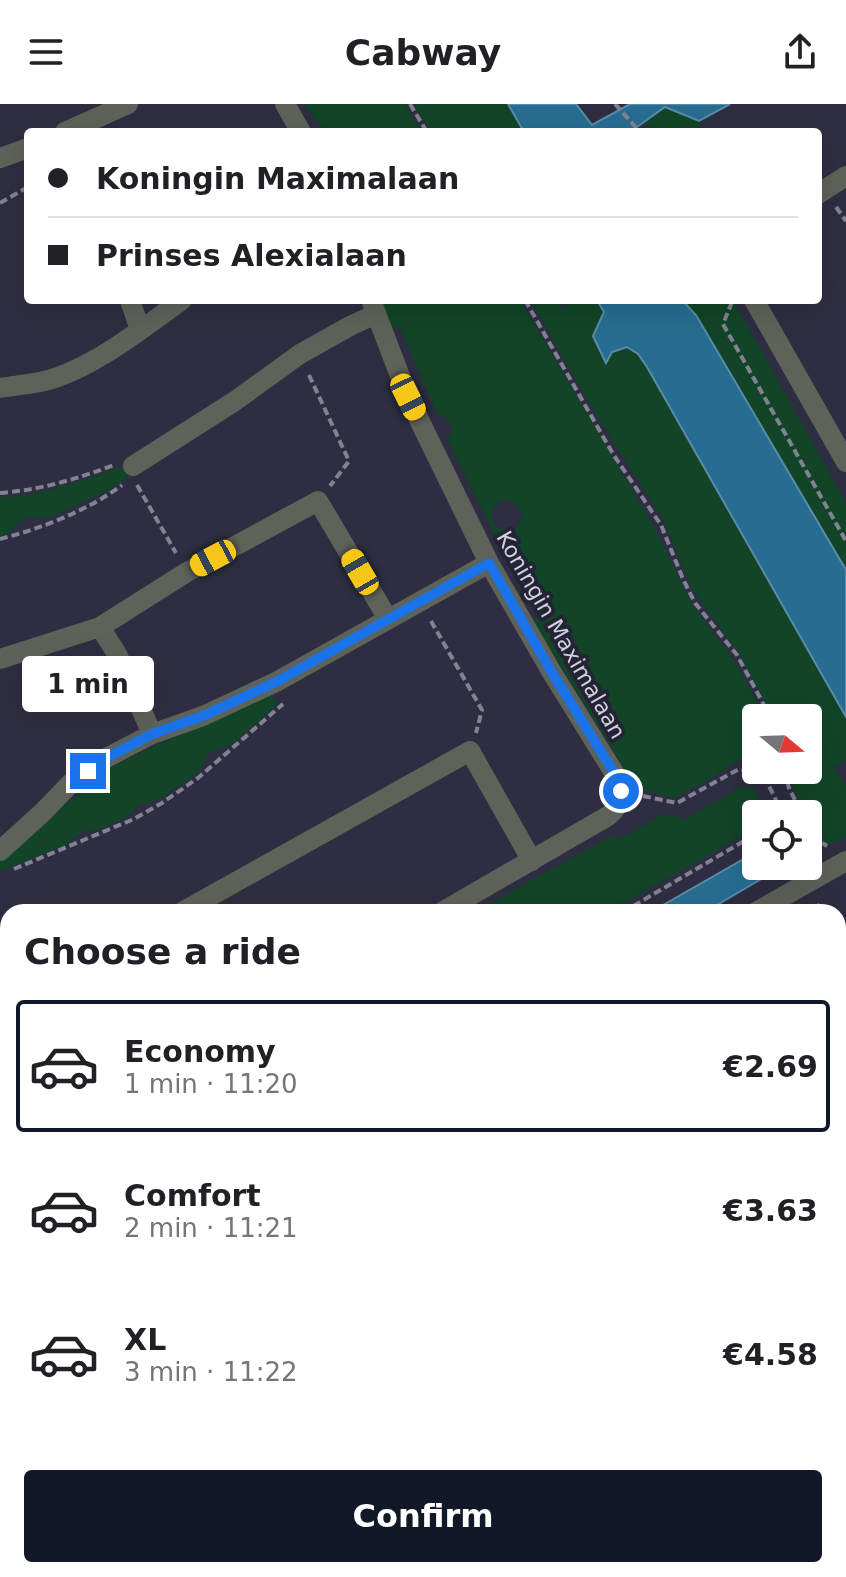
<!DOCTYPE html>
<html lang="en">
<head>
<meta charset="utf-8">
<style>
	:root { --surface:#fff; --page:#f6f6f6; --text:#202124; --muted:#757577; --line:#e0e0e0; --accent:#111827 }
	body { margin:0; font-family:"DejaVu Sans",sans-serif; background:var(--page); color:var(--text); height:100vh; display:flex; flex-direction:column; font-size:30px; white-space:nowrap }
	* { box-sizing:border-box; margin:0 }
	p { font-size:26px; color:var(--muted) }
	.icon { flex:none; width:44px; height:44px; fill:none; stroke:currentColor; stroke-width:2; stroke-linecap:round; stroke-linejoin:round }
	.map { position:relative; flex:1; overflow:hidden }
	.side { position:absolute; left:0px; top:800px; width:846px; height:674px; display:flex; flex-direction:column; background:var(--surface); border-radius:24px 24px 0 0; box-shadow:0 8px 32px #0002 }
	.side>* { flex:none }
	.guide { position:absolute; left:24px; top:24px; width:798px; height:176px; border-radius:8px; box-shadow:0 8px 32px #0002; display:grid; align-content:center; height:176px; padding:0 24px; background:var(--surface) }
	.needle { width:52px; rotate:109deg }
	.fabs { position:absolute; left:742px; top:600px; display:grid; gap:16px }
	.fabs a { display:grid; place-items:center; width:80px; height:80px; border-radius:8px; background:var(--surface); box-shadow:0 8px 32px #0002; font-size:40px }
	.end { position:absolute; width:36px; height:36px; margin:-18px; border:10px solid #1a73e8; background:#fff; box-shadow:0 0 0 4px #fff }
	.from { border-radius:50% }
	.bubble { position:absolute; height:56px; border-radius:8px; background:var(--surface); box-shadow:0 8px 32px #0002; font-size:26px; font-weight:800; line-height:56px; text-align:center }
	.car { position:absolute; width:24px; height:48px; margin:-24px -12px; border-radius:10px; box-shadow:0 0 6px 2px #0007; background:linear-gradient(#f5c518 24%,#345 0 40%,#f5c518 0 76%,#345 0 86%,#f5c518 0) }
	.guide b { display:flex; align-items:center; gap:28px; height:76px; font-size:30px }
	.guide b+b { border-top:2px solid var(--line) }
	.guide i { width:20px; height:20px; background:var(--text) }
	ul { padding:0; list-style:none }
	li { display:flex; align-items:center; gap:24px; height:132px; margin:0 16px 12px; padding:0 8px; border:4px solid transparent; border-radius:8px }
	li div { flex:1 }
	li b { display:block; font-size:30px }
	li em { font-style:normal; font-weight:800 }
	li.on { border-color:var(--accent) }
	li>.icon { width:72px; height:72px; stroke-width:1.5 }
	h2 { padding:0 24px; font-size:36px; line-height:96px }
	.button { display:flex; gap:16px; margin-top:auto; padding:16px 24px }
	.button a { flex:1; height:92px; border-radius:8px; background:var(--accent); color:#fff; font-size:32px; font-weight:800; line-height:92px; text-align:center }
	header { display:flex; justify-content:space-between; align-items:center; height:104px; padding:0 24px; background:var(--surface); font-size:36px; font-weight:800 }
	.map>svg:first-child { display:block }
	.green { fill:#124527; fill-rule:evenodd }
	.water { fill:#276d91; stroke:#5a8ba8; stroke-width:2 }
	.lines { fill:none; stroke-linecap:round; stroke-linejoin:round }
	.path { stroke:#818292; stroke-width:4; stroke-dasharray:8 4; stroke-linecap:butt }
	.pedestrian { stroke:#5e635a; stroke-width:20 }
	.minor { stroke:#5e635a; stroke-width:20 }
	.tertiary { stroke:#5e635a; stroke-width:20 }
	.route { stroke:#1a73e8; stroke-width:10 }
	.labels { text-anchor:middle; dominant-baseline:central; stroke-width:8; stroke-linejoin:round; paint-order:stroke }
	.street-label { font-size:22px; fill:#d0d1dd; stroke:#232436 }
</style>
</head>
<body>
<header><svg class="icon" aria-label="menu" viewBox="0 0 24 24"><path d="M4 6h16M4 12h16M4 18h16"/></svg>Cabway<svg class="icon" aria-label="share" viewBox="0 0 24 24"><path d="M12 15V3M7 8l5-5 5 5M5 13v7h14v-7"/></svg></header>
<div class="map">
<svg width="846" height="1473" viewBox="0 0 846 1473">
	<rect width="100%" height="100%" fill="#2d2e41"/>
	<path class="green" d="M304,0H405L421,28H326Z
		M414,0H508L524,28H431Z
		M665,3L699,17L700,28H652L645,17Z
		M380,196H520L654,423L692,500L734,556L766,614H756V644L712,674L674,694L634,684L621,659L535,520L540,483L530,461L517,444L495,431L448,337L452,325L449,316L436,308L399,222L391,226ZM502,396C514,397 517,401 523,411L518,424C495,432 482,412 502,396Z
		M530,196H558L563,204L577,196H597L604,208L607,258L612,247L627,243L638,250L647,263L846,613V656L834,664L846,682V735L826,740L819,724L794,687L788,666H808V614H774L738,548L692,485L663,415L600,317Z
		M682,196H733L846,399V466L696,211Z
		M119,363L126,368V375L103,389L49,414L26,413L16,421L8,430L0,432V393C41,392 81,378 119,363Z
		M271,591L278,600L230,642L210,648L198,668L161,695L139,701L124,715L97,726H88L74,733L69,739L0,767V757L90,680L114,662L146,646Z
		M742,683L753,684L766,710H756V724L608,808H475L615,730L620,736L663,710L685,715Z
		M8,1067V1151L0,1155V1071Z"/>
	<path class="water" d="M508,0H576L592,21L630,0H730L699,17L665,3L630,28H524Z
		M597,196H682L696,211L846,466V613L647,263L638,250L627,243L612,248L606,259L593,232L604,208Z
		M756,748V762H779L780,764L705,808H651Z"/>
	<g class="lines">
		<path class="path" d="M410,0L427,28
			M615,0L640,28
			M0,99L28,83
			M836,103L846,117
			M525,196L613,350L661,421L683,475L695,499L737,551L771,614
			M732,198L723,220L846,437
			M309,271L349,357L330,382
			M137,381L176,449
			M0,389C40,386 77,375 114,361
			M0,435C40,425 89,406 122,381
			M431,517L482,606L476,629
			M784,666L789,684L802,710
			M643,692L677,699L739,665L763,670L783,710
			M787,710L798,703
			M808,720L818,736L827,742
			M14,765L134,715L162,699L198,674L283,600
			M817,800L821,808
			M623,808L756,730
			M838,838L846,851
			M838,1042L846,1038
			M0,1162L8,1158
			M0,1294L8,1289
			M0,1401L8,1396
			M339,1466L343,1473
			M428,1466L432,1473
			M519,1466L523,1473
			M609,1466L613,1473
			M303,1473L312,1466"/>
		<path class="pedestrian" d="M133,362L235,297L300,250L350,222L376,210"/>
		<path class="minor" d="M285,0L301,28
			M65,28L128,0
			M0,54L28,44
			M818,90L846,72
			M130,196L140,226
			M371,196L408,293L489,459L551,567L618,675C624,690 620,702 608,712L442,808
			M754,196L846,358
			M0,284C18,281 38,280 55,274C99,259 145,223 182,196
			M100,523L117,550L152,630
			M0,555L100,523L187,468L318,397L388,515
			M0,747L43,708L71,679L106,654L152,630L203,612L276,578L489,459
			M182,808L470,647L532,757
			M0,919L8,914
			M0,932L8,946
			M0,1061L8,1056
			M838,1125L846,1139
			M838,1392L846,1388
			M208,1466L212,1473
			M481,1466L485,1473
			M755,1466L759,1473
			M68,1473L81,1466
			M697,1473L709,1466"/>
		<path class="tertiary" d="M756,808L846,757
			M0,1245L8,1241"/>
	</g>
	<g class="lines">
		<path class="route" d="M88,667L106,654L152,630L203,612L276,578L489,459L551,567L618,675L621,687"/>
	</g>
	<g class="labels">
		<g class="street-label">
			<text transform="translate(561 531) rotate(60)">Koningin Maximalaan</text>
		</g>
	</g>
</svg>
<div class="fabs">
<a><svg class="needle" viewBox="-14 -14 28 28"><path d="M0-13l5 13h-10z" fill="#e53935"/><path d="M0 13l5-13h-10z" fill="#757577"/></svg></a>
<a><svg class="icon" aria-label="locate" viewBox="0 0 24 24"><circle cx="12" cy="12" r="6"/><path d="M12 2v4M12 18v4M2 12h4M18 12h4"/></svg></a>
</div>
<i class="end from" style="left:621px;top:687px"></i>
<i class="end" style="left:88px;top:667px"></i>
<div class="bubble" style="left:22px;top:552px;width:132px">1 min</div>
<i class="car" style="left:408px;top:293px;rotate:154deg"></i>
<i class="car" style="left:213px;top:454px;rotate:242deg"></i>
<i class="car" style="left:360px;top:468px;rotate:330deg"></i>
<div class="guide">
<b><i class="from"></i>Koningin Maximalaan</b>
<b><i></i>Prinses Alexialaan</b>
</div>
<section class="side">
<h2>Choose a ride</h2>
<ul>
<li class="on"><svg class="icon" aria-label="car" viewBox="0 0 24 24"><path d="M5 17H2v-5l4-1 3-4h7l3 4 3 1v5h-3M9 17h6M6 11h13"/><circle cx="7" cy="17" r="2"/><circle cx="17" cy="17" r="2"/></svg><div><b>Economy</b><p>1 min · 11:20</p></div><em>€2.69</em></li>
<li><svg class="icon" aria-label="car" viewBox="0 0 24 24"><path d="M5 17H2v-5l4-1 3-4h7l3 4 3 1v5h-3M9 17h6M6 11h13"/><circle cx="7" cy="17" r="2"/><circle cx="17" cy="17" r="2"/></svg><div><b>Comfort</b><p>2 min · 11:21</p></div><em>€3.63</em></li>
<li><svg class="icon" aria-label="car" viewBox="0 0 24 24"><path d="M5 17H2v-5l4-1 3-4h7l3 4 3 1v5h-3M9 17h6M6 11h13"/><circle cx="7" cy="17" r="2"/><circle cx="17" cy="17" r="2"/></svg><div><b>XL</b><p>3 min · 11:22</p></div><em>€4.58</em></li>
</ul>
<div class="button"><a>Confirm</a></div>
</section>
</div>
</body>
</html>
